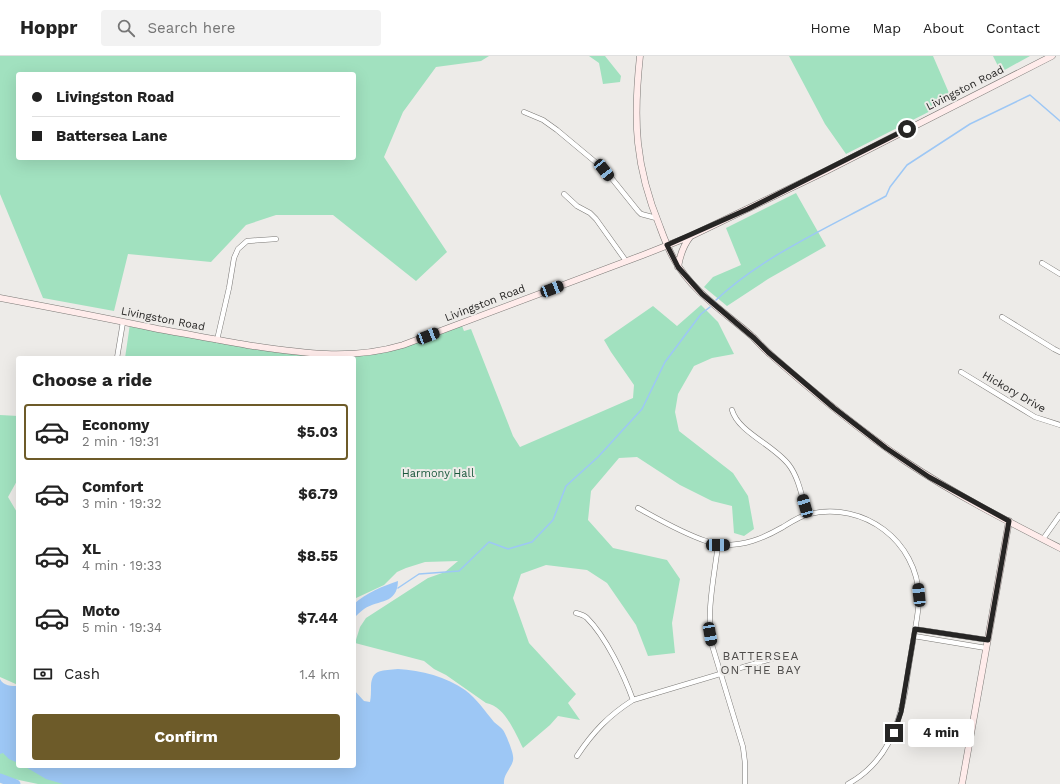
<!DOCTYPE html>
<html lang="en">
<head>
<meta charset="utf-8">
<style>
	:root { --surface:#fff; --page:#f2f2f2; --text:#222; --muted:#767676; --line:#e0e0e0; --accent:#6d5b29 }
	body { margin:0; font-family:"Work Sans",sans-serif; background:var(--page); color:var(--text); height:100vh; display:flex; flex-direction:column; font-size:15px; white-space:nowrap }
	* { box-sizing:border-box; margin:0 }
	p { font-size:13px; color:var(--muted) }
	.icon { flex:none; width:22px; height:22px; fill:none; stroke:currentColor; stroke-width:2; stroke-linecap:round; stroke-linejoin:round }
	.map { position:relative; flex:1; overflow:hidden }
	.sheet { position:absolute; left:16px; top:300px; width:340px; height:412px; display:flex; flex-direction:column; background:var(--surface); border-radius:4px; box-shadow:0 4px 16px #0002 }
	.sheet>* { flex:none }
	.banner { position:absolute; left:16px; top:16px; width:340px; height:88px; border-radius:4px; box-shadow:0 4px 16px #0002; display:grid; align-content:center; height:88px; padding:0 16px; background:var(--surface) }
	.end { position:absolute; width:18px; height:18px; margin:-9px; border:5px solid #262524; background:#fff; box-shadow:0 0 0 2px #fff }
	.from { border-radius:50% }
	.bubble { position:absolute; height:28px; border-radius:4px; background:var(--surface); box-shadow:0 4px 16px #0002; font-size:13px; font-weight:700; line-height:28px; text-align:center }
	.car { position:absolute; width:12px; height:24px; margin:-12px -6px; border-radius:5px; box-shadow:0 0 3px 1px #0007; background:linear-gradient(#222 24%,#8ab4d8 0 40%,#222 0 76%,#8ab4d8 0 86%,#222 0) }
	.banner b { display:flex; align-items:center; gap:14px; height:38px; font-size:15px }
	.banner b+b { border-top:1px solid var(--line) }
	.banner i { width:10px; height:10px; background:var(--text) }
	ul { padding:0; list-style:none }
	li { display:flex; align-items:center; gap:12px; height:56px; margin:0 8px 6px; padding:0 8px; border:2px solid transparent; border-radius:4px }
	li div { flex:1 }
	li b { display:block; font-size:15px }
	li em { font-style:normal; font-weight:700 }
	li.selected { border-color:var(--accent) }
	li>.icon { width:36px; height:36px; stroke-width:1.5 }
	h2 { padding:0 16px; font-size:18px; line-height:48px }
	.pay { display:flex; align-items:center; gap:10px; height:44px; padding:0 16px; font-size:15px }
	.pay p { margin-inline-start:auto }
	.button { display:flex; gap:8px; margin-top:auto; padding:8px 16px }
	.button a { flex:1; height:46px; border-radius:4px; background:var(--accent); color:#fff; font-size:16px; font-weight:700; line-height:46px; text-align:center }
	header { display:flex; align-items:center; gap:24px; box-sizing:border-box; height:56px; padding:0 20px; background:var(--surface); border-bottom:1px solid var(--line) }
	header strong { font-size:19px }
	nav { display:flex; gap:22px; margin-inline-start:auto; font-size:14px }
	.search { width:280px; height:36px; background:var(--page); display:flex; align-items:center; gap:10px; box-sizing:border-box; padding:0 14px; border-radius:4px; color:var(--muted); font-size:15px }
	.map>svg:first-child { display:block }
	.green { fill:#a1e1bf; fill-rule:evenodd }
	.water { fill:#9dc7f5 }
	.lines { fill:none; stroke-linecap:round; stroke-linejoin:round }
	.stream { stroke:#9dc7f5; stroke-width:1.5 }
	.river { stroke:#9dc7f5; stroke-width:9 }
	.street-casing { stroke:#7a7875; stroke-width:5.5 }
	.secondary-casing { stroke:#7a7875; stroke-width:7 }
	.street { stroke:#fff; stroke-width:4.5 }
	.secondary { stroke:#ffeceb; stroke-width:6 }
	.route { stroke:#262524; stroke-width:5 }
	.labels { text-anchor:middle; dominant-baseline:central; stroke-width:4; stroke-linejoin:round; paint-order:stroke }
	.street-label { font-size:11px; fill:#262524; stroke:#edebe8 }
	.park-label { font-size:11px; fill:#1b583d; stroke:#edebe8 }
	.neighbourhood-label { font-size:12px; letter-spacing:1px; fill:#4e4c4a; stroke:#edebe8 }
</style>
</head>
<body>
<header>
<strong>Hoppr</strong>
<div class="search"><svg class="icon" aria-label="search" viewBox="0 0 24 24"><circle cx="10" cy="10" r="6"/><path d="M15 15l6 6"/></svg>Search here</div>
<nav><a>Home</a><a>Map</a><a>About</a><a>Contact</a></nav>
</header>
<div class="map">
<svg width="1060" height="728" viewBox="0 0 1060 728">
	<rect width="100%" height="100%" fill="#edebe8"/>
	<path class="green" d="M0,0H489L481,5L436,11L403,56L384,101L447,196L416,225L333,159H276L246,169L211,206L128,198L114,255L43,242L0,138ZM18,18H354V102H18Z
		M589,0H605L621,20L620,26L603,28L599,7Z
		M789,0H933L952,44L846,98L825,68Z
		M993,0H1030L1001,16Z
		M796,137L826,190L768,223L727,250L704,231L713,221L741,209L726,172Z
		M701,249L718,266L734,298L712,302L694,310L678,338L675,356L679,375L733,417L748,440L754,473L744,480L734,477L732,450L712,445L680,429L637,401L619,402L591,435L588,464L613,492L667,504L680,523L672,567L675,597L648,600L636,569L607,527L587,514L546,509L521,518L513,542L529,587L576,638L568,647L580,664L558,660L550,669L523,692C515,677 505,650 486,647L446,619L434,613L424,605L355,587L360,571L366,562L428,522L445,516L458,505L425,506L406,512L397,516L384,529L354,543V302H125L130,268L224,286L358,300L462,270L464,275L471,273L513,380L520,391L633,342L634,329L611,296L604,284L653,250L677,270Z
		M0,359L18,360V423L8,441L18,458V629L0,621Z
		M0,695L18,705V710H31L70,728H38L0,720Z"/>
	<path class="water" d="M398,525C397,549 379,543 364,553C360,556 357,559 354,562V548C366,537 383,530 398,525Z
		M398,613C421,614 447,621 465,634C477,643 485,655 494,666C497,669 501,671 503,674C506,678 513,696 513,700C515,710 503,716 504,728H63L46,723L24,710H354V634L364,645L370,646C371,641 371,636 371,630C372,612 383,615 398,613Z
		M0,623C3,630 12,630 18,630V707L9,703L3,697L0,698Z"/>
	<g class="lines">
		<path class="stream" d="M716,244C763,200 829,171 886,140L890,131L907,109L970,68L1030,39L1060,65
			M398,532L419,518L459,515L489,486L508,493L532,486L553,464L566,430L598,401L642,353L665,306L701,258L710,251"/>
		<path class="river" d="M0,722L16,728"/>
		<defs>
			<path id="street" d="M524,56L543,64L557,74L605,114L638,155L641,158L656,162
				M564,138L577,150L590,157L596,163L626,205
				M1042,207L1060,218
				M1002,261L1054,293L1060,296
				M217,284L229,232L234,202L238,193L247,185L276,183
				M117,302L123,266
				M961,316L1035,361L1060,369
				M732,354C738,376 774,389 789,409C799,422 802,442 807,458
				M638,452C660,464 682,477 706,485C710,487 715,489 720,489C744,490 762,483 783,471C791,466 800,460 809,458C864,445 917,485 919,541C919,554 916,567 914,580C911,597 908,614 906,631C899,671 886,707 848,728
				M1043,483L1060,459
				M718,489C714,522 706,556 712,589L743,691L745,707V728
				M576,557C580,558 584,559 587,562C606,581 624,619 633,644
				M915,573L988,584
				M914,580L986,592
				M577,700C593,676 608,660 633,644L784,599"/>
			<path id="secondary" d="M640,0C633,65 635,110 660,171C664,182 668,193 674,203C692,236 726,257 753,281C759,287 764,293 770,298C813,336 858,373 905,405C954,438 1007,465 1060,492
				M678,211C680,199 683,190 690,181
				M0,242C53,252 105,262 158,273C187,278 217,284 247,289C300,297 350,305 403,289L643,199L691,180L826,115L1052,0
				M962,728L1009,465"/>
		</defs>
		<use href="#street" class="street-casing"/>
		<use href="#secondary" class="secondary-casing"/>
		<use href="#street" class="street"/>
		<use href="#secondary" class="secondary"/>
	</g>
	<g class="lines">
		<path class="route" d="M894,677L901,656L915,573L988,584L1009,465L929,421L886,392L834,352L768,296L754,282L702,238L678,211L667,189L748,153L907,73"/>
	</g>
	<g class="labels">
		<g class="street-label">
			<text transform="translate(965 32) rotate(-27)">Livingston Road</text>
			<text transform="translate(485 247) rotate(-21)">Livingston Road</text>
			<text transform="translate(163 263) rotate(11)">Livingston Road</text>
			<text transform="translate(1014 336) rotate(30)">Hickory Drive</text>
		</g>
		<g class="park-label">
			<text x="438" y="417">Harmony Hall</text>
		</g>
		<g class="neighbourhood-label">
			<text x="761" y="600">BATTERSEA<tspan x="761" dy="14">ON THE BAY</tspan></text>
		</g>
	</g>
</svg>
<i class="end from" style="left:907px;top:73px"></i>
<i class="end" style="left:894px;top:677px"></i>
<div class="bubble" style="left:908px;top:663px;width:66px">4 min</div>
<i class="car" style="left:604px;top:114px;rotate:142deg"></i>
<i class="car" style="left:552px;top:233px;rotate:69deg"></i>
<i class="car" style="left:428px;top:280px;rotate:69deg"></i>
<i class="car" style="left:805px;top:450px;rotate:344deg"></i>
<i class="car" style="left:718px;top:489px;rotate:90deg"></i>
<i class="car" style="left:919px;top:539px;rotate:354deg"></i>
<i class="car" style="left:710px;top:578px;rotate:170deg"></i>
<div class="banner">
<b><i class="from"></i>Livingston Road</b>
<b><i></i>Battersea Lane</b>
</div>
<section class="sheet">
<h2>Choose a ride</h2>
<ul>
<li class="selected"><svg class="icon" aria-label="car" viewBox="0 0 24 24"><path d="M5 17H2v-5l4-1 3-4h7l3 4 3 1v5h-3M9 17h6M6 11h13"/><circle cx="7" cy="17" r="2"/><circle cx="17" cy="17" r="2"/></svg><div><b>Economy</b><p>2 min · 19:31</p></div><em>$5.03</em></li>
<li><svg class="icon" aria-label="car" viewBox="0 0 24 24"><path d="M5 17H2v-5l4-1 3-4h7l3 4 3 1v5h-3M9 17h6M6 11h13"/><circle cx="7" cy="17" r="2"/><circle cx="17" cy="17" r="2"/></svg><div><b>Comfort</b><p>3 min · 19:32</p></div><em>$6.79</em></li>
<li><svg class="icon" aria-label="car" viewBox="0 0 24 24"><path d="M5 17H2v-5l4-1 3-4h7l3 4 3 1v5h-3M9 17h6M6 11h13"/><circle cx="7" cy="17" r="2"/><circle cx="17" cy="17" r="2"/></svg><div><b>XL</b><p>4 min · 19:33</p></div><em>$8.55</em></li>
<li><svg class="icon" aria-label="car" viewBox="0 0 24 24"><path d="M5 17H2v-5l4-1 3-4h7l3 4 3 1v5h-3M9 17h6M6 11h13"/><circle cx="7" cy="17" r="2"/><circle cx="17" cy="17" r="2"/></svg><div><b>Moto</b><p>5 min · 19:34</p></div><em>$7.44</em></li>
</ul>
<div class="pay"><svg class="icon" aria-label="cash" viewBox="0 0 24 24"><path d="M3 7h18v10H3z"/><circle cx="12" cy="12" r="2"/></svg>Cash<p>1.4 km</p></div>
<div class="button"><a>Confirm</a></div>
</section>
</div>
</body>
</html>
